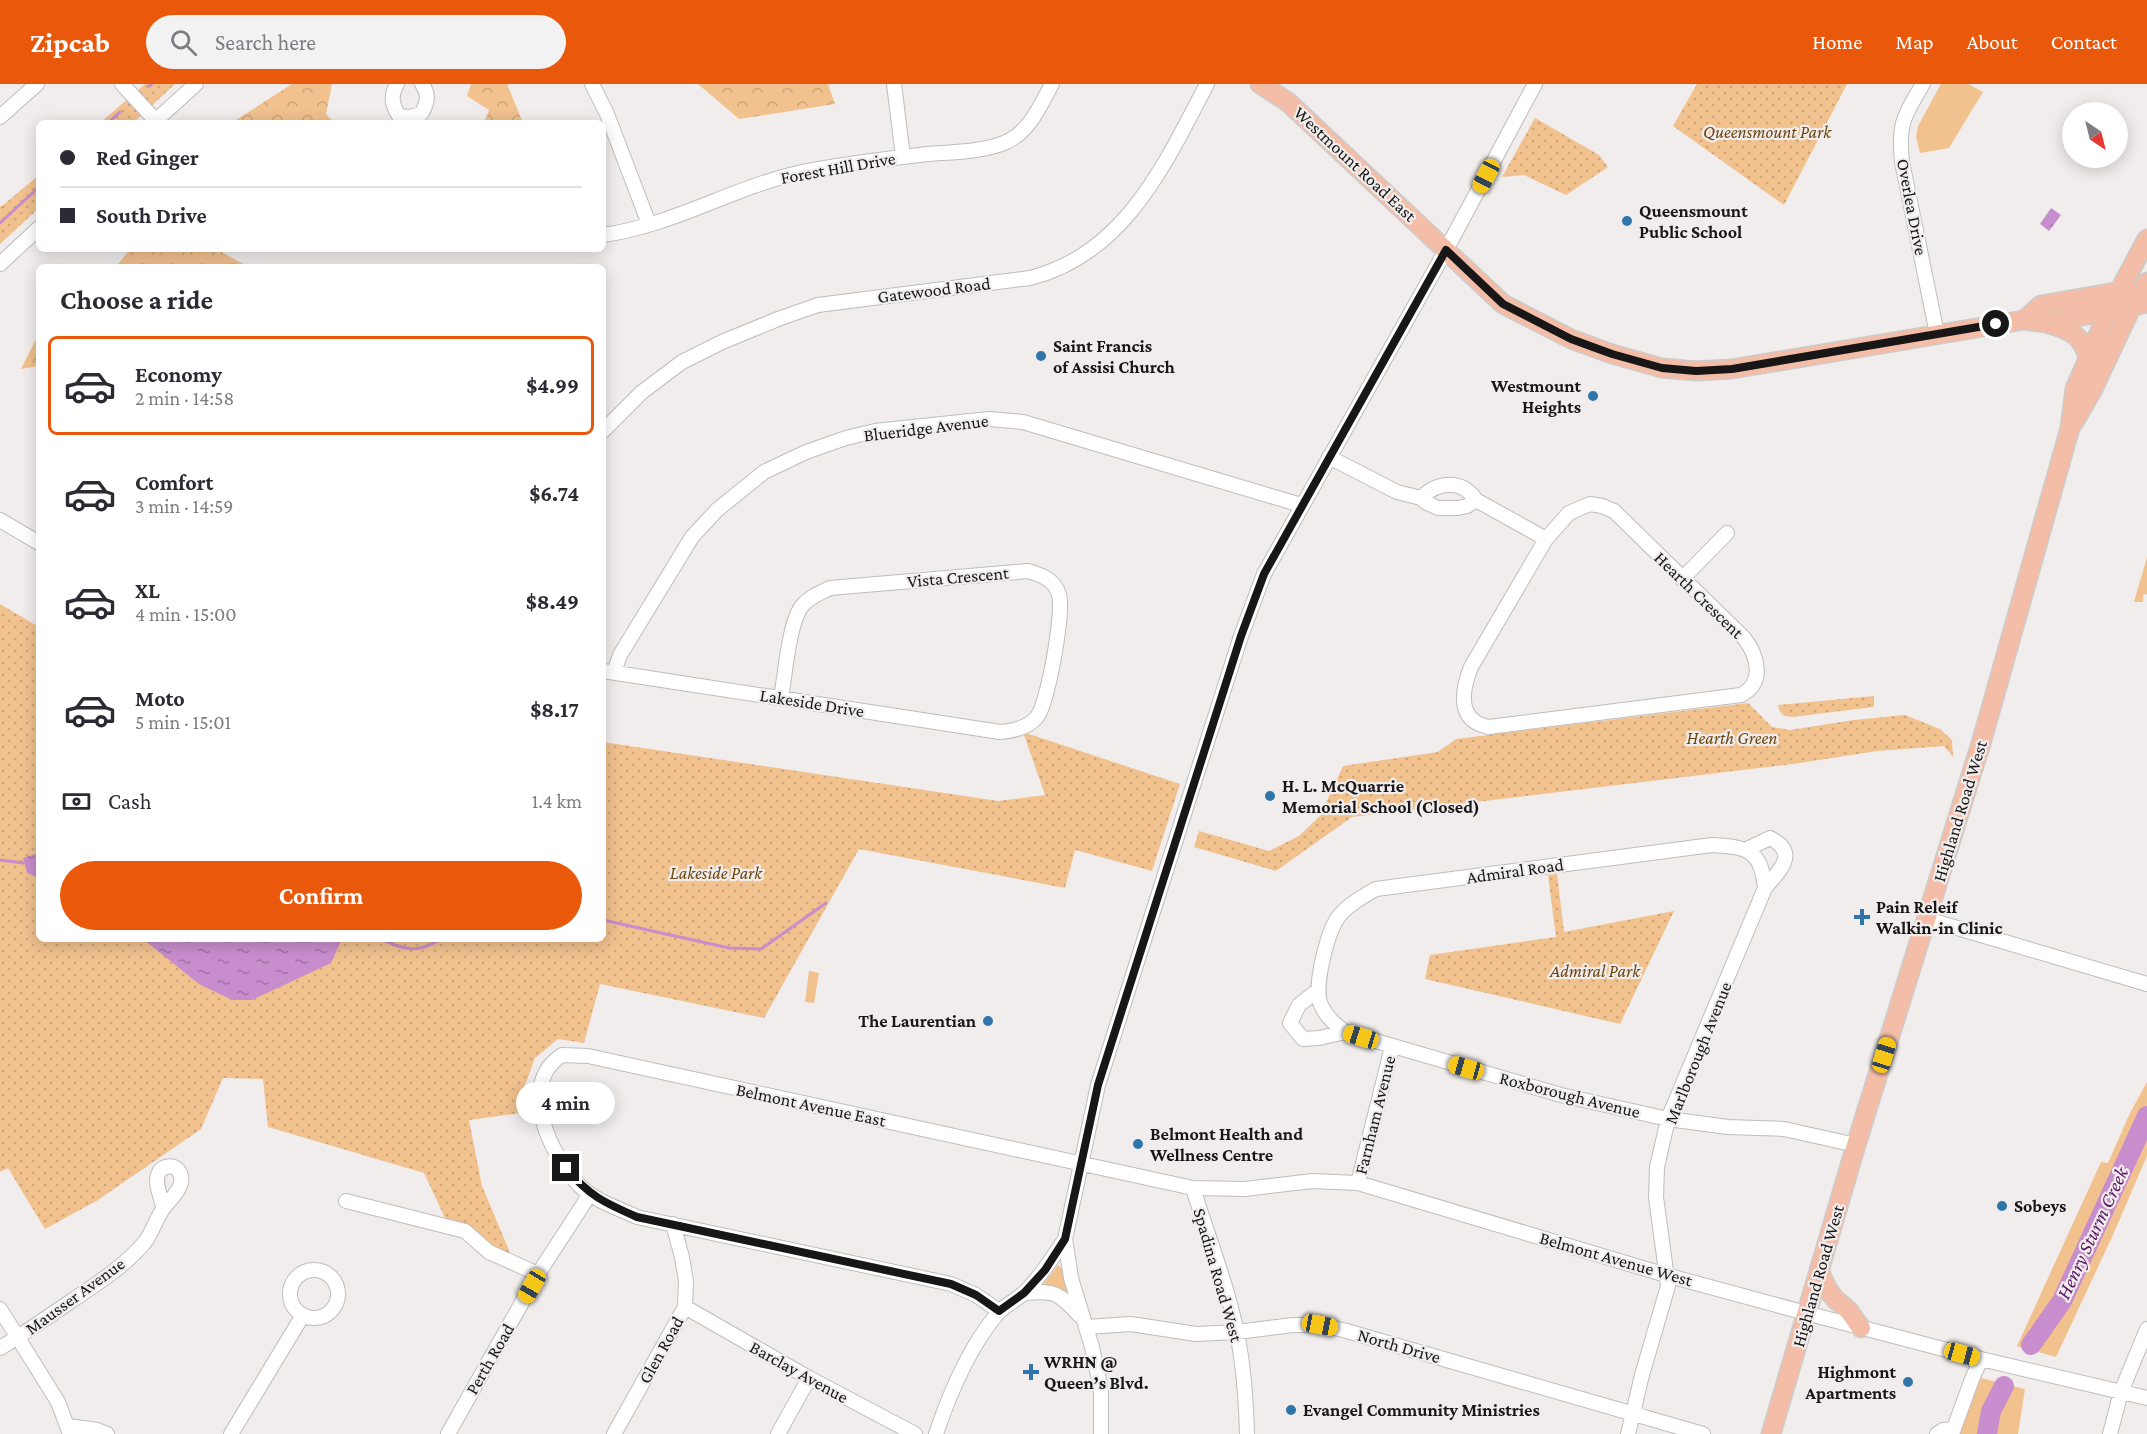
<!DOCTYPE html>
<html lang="en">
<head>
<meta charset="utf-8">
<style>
	:root { --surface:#fff; --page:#f2f2f3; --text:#2b2b33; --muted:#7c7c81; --line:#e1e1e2; --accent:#ea580c }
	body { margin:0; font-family:"Crimson Pro",serif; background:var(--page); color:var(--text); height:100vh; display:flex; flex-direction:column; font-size:22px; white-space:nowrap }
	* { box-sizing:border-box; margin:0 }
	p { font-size:20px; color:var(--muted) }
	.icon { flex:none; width:33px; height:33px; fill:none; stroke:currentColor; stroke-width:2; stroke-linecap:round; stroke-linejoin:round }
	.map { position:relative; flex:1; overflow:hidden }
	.details { position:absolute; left:36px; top:180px; width:570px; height:678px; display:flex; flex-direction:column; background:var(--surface); border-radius:9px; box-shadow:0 3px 15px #0003 }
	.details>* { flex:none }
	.hud { position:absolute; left:36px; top:36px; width:570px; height:132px; border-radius:9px; box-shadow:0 3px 15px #0003; display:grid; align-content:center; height:132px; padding:0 24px; background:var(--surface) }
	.needle { width:39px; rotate:145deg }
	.fabs { position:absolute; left:2062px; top:18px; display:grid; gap:12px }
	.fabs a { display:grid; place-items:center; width:66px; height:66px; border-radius:50%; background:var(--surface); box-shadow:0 3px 15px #0003; font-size:30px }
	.end { position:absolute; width:27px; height:27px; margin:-14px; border:8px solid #181616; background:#fff; box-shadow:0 0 0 3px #fff }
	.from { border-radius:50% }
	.bubble { position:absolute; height:42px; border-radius:21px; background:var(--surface); box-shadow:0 3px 15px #0003; font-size:20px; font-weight:700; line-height:42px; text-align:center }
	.car { position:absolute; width:18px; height:36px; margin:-18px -9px; border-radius:8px; box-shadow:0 0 4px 2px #0007; background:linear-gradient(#f5c518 24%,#345 0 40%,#f5c518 0 76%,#345 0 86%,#f5c518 0) }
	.hud b { display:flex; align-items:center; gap:21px; height:57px; font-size:22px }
	.hud b+b { border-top:2px solid var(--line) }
	.hud i { width:15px; height:15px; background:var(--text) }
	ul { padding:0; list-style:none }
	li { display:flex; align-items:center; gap:18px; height:99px; margin:0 12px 9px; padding:0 12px; border:3px solid transparent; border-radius:9px }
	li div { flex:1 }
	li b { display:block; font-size:22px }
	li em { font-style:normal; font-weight:700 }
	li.on { border-color:var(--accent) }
	li>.icon { width:54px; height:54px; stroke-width:1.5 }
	h2 { padding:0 24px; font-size:27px; line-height:72px }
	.pay { display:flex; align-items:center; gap:15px; height:66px; padding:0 24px; font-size:22px }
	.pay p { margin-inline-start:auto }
	.cta { display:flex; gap:12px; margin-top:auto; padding:12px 24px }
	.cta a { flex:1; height:69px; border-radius:36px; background:var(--accent); color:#fff; font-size:24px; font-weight:700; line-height:69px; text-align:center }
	header { display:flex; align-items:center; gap:36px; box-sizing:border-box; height:84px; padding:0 30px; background:var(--accent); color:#fff }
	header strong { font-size:28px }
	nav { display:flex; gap:33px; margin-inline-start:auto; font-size:21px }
	.search { width:420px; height:54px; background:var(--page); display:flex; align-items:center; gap:15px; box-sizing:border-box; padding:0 21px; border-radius:33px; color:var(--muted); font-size:22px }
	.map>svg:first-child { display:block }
	.green { fill:#f1c18e }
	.forest { fill:url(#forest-crowns) }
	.park { fill:url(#park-dots) }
	.water { fill:url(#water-ripples) }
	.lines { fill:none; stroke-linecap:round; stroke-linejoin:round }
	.stream { stroke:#c88dcd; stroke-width:3 }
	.river { stroke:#c88dcd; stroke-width:20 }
	.minor-casing { stroke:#c0bcbc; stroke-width:16 }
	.major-casing { stroke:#ccc; stroke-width:21 }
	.minor { stroke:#fff; stroke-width:14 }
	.major { stroke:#f4bda7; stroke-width:18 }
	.route { stroke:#181616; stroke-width:8 }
	.poi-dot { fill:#3075aa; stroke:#f1eded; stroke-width:2 }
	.labels { text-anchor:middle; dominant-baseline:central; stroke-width:4.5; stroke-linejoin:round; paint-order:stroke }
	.park-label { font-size:18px; font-style:italic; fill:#6d450f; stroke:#f1eded }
	.street-label { font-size:18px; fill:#181616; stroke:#f1eded }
	.poi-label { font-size:18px; font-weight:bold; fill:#181616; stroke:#f1eded; text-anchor:start }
	.water-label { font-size:20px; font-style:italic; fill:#5d1564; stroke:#f1eded }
</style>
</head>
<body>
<header>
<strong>Zipcab</strong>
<div class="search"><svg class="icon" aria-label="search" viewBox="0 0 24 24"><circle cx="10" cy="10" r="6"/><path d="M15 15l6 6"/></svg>Search here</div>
<nav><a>Home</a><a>Map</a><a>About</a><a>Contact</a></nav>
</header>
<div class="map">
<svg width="2147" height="1350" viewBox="0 0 2147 1350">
	<defs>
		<pattern id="forest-crowns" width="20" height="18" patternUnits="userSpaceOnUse" patternTransform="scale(1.5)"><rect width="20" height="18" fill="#f1c18e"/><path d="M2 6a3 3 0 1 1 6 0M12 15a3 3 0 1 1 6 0" fill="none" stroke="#cea57a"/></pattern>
		<pattern id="park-dots" width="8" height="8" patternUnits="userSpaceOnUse" patternTransform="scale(1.5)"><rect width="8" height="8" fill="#f1c18e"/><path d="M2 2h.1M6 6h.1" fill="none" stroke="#cea57a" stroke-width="1.8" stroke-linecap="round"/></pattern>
		<pattern id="water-ripples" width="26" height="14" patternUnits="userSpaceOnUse" patternTransform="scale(1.5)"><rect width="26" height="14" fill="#c88dcd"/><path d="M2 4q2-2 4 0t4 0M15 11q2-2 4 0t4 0" fill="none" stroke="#a172a5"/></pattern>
	</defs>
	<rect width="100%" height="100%" fill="#f1eded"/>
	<path class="green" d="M1941,0H1968L1983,8L1949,64L1920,69L1916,53L1918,42Z
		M2147,473V510L2143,511V518H2134Z
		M809,887L819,889L814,919L805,918Z
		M2147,998V1072L2112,1153L2056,1273L2017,1262L2101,1078L2108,1079L2130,1029Z
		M1058,1181L1062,1184L1067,1207L1065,1209L1042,1202Z
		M1981,1294L2025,1305L2018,1350H1959Z"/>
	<path class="forest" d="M292,0H332L326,30L335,39H238L236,36Z
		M471,0H507L523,39H484L489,26L467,12Z
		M698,0H828L835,20L739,35Z
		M130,165H216L249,183H116Z
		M39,250V282L21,285L38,251Z"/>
	<path class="park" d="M145,0H175L133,39H100Z
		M1697,0H1847L1784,121L1673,42Z
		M1535,34L1599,71L1608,83L1566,111L1524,91L1502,93Z
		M39,91V124L0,160V122H2Z
		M0,520L39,543V855H603V658L998,717L1045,711L1023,648L1180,700L1152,787L1075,766L1065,804L859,765L764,934L600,900L584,959L558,955L535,974L524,1004L528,1028L469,1036L482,1102L511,1171L491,1162L471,1145L445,1134L424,1089L268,1043L263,995L223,994L201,1045L98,1116L45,1145L8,1084L0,1088Z
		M1874,612V623L1792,633C1782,632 1780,630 1778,621Z
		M1748,619L1772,643L1790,646L1854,636L1905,631L1940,645L1952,656L1953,673L1944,662L1877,667L1793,680L1352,733L1276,787L1194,763L1199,747L1269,767L1299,752L1320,732L1343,682L1438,668L1456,655Z
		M1557,790L1564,848L1674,827L1620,940L1425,895L1430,871L1556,853L1548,791Z"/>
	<path class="water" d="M2051,124L2061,131L2049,147L2040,140Z
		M39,769V794L27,789L23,774Z
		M143,855H342L331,879L252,916H232L199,900Z"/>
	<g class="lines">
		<path class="stream" d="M149,2L152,0
			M108,39L120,28
			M0,139L39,103
			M0,776L23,779
			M603,836L729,864L761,865L826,819
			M380,855C406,866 416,870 441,855"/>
		<path class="river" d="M2031,1261L2062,1217L2147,1032
			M1987,1350L1991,1327L2004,1302"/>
		<defs>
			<path id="minor" d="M122,0L158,39
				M397,0C390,12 392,21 399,32L409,33L421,30C427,20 430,11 422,0
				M592,0L607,30L649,140
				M894,0L903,73
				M1923,0C1904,32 1898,39 1902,78L1937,250
				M0,33L37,0
				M153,39L196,0
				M603,151C671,142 732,104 798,89C840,80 885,75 928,70C953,68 981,68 1004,59C1029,49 1040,22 1052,0
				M0,180L39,144
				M603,347L642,308L682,278L722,258L778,235L818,221L1030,194C1125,170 1165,80 1207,0
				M1329,373L1397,408L1421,414L1427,419L1438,424H1458L1467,422L1476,416
				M1421,414C1438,397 1462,395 1476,416L1546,455
				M1590,420L1602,422L1614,427L1744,554C1758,572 1765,599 1741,611L1489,643C1456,637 1462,606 1471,583L1546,455L1569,429Z
				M0,436L39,459
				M1682,495L1727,449
				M603,587L1000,648C1013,647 1028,644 1037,633C1048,619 1064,528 1059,511C1055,496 1042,491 1028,487L830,504C820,509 809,513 802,522C789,538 785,592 781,614
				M614,588L620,571L692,453L717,426L764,388L806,368L846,354L875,347L989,335L1023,338L1301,421
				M1747,765L1770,754C1800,769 1779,787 1765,804
				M1927,835L2147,900
				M1318,906L1299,921L1290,939L1303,955L1319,954L1345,948
				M1358,1099L1392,963
				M1193,1104C1208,1153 1227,1200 1237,1249C1244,1283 1246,1316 1247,1350
				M346,1117L465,1147L489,1168L538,1190
				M290 1210a24 24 0 1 1 48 0a24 24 0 1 1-48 0Z
				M1025,1209C1055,1206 1059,1209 1079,1231
				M685,1223L809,1294L915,1350
				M0,1225L58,1318L70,1350
				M999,1227L976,1211L951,1200L637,1133C618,1124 595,1117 580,1102C551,1072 516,1001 562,971L588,972L1193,1104L1245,1105L1312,1097L1358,1099L1666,1191L1806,1229L1981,1275L2147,1314
				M1087,1243L1131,1240L1196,1250L1237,1248L1293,1241H1320L1343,1246L1703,1350
				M0,1264C25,1249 49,1232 73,1216C98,1199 126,1181 145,1158C153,1147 157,1132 165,1122C173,1113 188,1099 178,1086C173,1080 163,1082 159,1088C153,1099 162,1113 163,1124
				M68,1342L97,1346L107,1350
				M231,1350L303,1231
				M448,1350L538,1190L590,1110
				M614,1350L685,1223L686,1197L682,1173L673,1140
				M778,1350L809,1294
				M936,1350C950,1308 968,1265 997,1230C1005,1221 1017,1216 1026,1207C1042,1191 1053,1173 1065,1155
				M1101,1350V1309L1099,1296L1092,1263L1071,1194L1065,1155L1098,1001L1192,705L1241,552L1264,490L1446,166L1535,0
				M1628,1350L1642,1291L1668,1202L1656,1113L1657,1083L1668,1035L1765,804C1761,765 1747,763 1712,761L1376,805C1362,813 1349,820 1339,832C1327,848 1313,904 1321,921C1326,933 1336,941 1345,948L1561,1011L1668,1035L1728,1043L1784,1045L1856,1061
				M1937,1350L1943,1346L1954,1345
				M1952,1350L1972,1295L1981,1275
				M2110,1350L2121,1308L2147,1245"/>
			<path id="major" d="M1260,0L1288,18L1503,220L1571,255L1612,270L1662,284L1696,287L1732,285L2024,236L2047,239L2147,219
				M2024,236L2041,221L2127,206
				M2049,240C2069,245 2083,252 2088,274
				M2074,338L2092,307L2132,222L2147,198
				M1819,1187L1828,1206L1835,1215L1849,1227L1861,1244
				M1771,1350L1856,1061L1982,656L2070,344L2075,305L2109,226L2147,155"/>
		</defs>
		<use href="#minor" class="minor-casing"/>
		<use href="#major" class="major-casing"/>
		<use href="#minor" class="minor"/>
		<use href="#major" class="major"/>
	</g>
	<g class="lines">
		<path class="route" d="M566,1084C589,1112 605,1119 637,1133L951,1200L976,1211L999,1227L1024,1209L1045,1186L1065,1155L1098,1001L1241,552L1264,490L1446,166L1503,220L1571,255L1612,270L1662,284L1696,287L1732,285L1996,240"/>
	</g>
	<g class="poi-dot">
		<circle cx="1627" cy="137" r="6"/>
		<circle cx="1041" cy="272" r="6"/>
		<circle cx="1593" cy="312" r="6"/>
		<circle cx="1270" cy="712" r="6"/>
		<path d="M1859 824h6v6h6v6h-6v6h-6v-6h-6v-6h6z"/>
		<circle cx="988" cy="937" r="6"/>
		<circle cx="1138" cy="1060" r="6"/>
		<circle cx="2002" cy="1122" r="6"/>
		<path d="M1028 1279h6v6h6v6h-6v6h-6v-6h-6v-6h6z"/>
		<circle cx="1908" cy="1298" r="6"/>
		<circle cx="1291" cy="1326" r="6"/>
	</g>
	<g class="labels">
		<g class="park-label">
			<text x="1767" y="48">Queensmount Park</text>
			<text x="1732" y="654">Hearth Green</text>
			<text x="716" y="789">Lakeside Park</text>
			<text x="1595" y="887">Admiral Park</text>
		</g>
		<g class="street-label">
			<text transform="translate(1355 80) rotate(43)">Westmount Road East</text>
			<text transform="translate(838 84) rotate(-10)">Forest Hill Drive</text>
			<text transform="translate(1912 123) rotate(79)">Overlea Drive</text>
			<text transform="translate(934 206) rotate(-7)">Gatewood Road</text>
			<text transform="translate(926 344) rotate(-7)">Blueridge Avenue</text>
			<text transform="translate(958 493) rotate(-5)">Vista Crescent</text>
			<text transform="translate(1699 511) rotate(44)">Hearth Crescent</text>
			<text transform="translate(812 619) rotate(9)">Lakeside Drive</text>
			<text transform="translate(1960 727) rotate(-73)">Highland Road West</text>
			<text transform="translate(1515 787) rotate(-8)">Admiral Road</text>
			<text transform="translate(1698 969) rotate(-68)">Marlborough Avenue</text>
			<text transform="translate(1570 1011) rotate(14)">Roxborough Avenue</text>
			<text transform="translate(811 1021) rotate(12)">Belmont Avenue East</text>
			<text transform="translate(1375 1031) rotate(-76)">Farnham Avenue</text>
			<text transform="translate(1616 1175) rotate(16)">Belmont Avenue West</text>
			<text transform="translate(1218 1191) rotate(74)">Spadina Road West</text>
			<text transform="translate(1818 1192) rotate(-74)">Highland Road West</text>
			<text transform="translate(75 1212) rotate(-36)">Mausser Avenue</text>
			<text transform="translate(1399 1262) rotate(16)">North Drive</text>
			<text transform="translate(661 1266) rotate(-61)">Glen Road</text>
			<text transform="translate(490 1275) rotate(-60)">Perth Road</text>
			<text transform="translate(799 1288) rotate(29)">Barclay Avenue</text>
		</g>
		<g class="poi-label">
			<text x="1639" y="127">Queensmount<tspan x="1639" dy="21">Public School</tspan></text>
			<text x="1053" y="262">Saint Francis<tspan x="1053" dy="21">of Assisi Church</tspan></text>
			<text x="1581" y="302" text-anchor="end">Westmount<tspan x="1581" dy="21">Heights</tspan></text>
			<text x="1282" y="702">H. L. McQuarrie<tspan x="1282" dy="21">Memorial School (Closed)</tspan></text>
			<text x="1876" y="823">Pain Releif<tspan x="1876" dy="21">Walkin-in Clinic</tspan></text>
			<text x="976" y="937" text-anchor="end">The Laurentian</text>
			<text x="1150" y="1050">Belmont Health and<tspan x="1150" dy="21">Wellness Centre</tspan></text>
			<text x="2014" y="1122">Sobeys</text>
			<text x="1044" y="1278">WRHN @<tspan x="1044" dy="21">Queen’s Blvd.</tspan></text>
			<text x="1896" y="1288" text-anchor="end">Highmont<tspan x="1896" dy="21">Apartments</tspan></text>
			<text x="1303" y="1326">Evangel Community Ministries</text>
		</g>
		<g class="water-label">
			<text transform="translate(2092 1149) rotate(-65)">Henry Sturm Creek</text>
		</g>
	</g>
</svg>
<div class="fabs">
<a><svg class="needle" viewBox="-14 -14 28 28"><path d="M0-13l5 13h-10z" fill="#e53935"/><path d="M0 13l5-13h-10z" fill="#7c7c81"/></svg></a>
</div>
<i class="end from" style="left:1996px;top:240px"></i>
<i class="end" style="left:566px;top:1084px"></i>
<div class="bubble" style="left:516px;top:998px;width:99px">4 min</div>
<i class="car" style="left:1486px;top:92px;rotate:208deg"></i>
<i class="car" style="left:1361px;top:953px;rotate:287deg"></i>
<i class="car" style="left:1884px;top:971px;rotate:17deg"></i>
<i class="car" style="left:1466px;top:984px;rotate:286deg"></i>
<i class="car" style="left:532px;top:1202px;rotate:210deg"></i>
<i class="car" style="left:1320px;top:1241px;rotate:101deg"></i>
<i class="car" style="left:1962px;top:1270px;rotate:105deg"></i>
<div class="hud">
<b><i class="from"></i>Red Ginger</b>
<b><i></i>South Drive</b>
</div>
<section class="details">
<h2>Choose a ride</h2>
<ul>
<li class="on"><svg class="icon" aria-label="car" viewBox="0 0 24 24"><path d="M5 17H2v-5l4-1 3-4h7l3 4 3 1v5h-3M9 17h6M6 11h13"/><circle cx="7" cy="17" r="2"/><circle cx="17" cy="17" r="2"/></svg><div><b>Economy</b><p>2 min · 14:58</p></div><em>$4.99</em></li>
<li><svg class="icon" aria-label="car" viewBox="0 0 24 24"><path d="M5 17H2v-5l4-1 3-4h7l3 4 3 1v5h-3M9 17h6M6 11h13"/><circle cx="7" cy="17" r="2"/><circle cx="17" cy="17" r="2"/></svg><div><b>Comfort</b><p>3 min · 14:59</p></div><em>$6.74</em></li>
<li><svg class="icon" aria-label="car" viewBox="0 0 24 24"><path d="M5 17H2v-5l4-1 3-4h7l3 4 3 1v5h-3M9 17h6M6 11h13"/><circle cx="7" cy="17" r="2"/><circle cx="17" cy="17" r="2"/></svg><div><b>XL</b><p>4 min · 15:00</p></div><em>$8.49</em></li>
<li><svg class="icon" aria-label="car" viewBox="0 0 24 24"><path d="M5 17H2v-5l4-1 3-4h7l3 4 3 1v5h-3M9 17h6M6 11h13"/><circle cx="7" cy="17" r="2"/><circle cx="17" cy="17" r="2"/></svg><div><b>Moto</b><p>5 min · 15:01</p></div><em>$8.17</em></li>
</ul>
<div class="pay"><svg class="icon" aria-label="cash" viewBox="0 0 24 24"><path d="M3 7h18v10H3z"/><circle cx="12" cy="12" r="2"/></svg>Cash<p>1.4 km</p></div>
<div class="cta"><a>Confirm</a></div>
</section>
</div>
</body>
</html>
